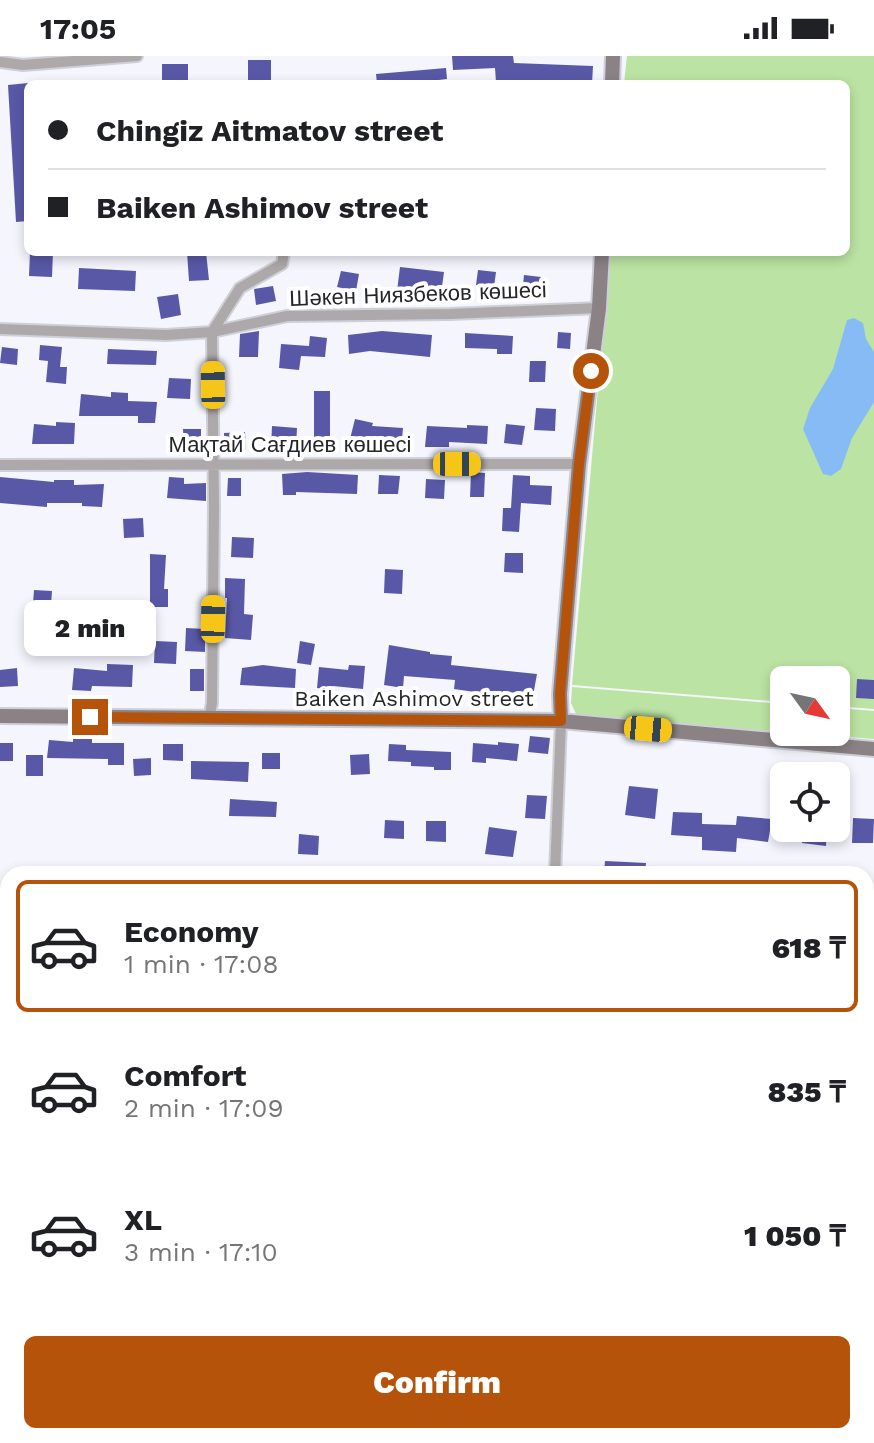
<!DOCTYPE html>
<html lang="en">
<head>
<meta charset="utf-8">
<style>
	:root { --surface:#fff; --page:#f6f6f6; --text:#202124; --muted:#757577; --line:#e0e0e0; --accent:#b45309 }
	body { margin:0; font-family:"Work Sans",sans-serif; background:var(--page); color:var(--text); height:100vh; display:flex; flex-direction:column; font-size:30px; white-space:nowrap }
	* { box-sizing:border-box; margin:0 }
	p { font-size:26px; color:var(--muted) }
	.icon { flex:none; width:44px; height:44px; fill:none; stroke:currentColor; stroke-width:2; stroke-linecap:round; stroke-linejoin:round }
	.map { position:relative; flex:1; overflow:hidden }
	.drawer { position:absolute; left:0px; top:810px; width:874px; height:578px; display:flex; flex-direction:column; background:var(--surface); border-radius:24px 24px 0 0; box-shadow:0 4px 12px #0003 }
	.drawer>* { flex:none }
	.top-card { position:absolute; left:24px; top:24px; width:826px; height:176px; border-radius:12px; box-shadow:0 4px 12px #0003; display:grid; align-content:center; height:176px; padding:0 24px; background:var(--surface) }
	.needle { width:52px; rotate:123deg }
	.fabs { position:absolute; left:770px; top:610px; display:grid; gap:16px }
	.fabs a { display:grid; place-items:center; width:80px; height:80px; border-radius:12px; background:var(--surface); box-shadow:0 4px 12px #0003; font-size:40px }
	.end { position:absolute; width:36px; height:36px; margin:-18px; border:10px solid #b45309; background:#fff; box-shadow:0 0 0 4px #fff }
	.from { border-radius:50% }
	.bubble { position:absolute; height:56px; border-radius:12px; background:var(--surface); box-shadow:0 4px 12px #0003; font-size:26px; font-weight:800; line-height:56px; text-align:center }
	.car { position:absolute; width:24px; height:48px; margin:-24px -12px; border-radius:10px; box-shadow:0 0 6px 2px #0007; background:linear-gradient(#f5c518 24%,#345 0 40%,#f5c518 0 76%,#345 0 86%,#f5c518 0) }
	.top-card b { display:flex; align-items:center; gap:28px; height:76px; font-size:30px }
	.top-card b+b { border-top:2px solid var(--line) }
	.top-card i { width:20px; height:20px; background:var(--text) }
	ul { padding:14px 0 0; list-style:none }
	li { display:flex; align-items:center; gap:24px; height:132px; margin:0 16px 12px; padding:0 8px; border:4px solid transparent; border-radius:12px }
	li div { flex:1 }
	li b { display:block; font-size:30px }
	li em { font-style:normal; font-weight:800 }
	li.active { border-color:var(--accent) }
	li>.icon { width:72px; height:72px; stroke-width:1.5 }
	.button { display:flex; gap:16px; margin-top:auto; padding:16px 24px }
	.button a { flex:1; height:92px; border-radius:12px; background:var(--accent); color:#fff; font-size:32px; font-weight:800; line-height:92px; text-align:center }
	.status { display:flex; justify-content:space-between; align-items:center; height:56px; padding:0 40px; background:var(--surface); direction:ltr }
	.status svg { height:22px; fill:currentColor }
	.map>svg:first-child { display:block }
	.green { fill:#bbe3a3 }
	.water { fill:#87bbf5 }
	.building { fill:#5958a7 }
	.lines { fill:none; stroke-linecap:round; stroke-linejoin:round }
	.street-casing { stroke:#cfd0d7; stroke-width:14 }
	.secondary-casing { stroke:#cfd0d7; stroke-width:18 }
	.street { stroke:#ada8a9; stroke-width:10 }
	.secondary { stroke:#8a8284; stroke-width:14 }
	.route { stroke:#b45309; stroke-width:10 }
	.labels { text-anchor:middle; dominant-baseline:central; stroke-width:8; stroke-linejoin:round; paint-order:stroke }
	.street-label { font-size:22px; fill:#25262a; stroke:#fff }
</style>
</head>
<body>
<div class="status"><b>17:05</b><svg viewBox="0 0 49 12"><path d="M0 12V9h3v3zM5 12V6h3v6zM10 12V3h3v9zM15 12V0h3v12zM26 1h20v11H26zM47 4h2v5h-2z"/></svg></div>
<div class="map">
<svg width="874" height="1387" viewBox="0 0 874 1387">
	<rect width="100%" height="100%" fill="#f4f5fd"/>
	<path class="green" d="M627,0H874V653L836,650V624H784V646L572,629L610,196H846V28H624Z
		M572,631L784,648V676H836V652L874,655V683L593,661L576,658L571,647Z"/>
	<path class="water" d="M854,262L863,267L866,283L874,296V346L852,382L841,413L831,420L823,418L803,373L810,352L833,313L847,264Z"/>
	<path class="building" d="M452,0H513L514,7L593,10L592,28L496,26L495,12L453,14Z
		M248,4H271V24H248Z
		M162,8H188V24H162Z
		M446,12L447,23L405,28H377L376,18Z
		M28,27V165L16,166L8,29Z
		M30,196H53L52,221L29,220Z
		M187,196H206L209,224L189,225Z
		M400,211L444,216L441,238L397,235Z
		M79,212L136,215L135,235L78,233Z
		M478,214L496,216L494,231L476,229Z
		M341,215L359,218L356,235L337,231Z
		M524,219L541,221L539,241L522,240Z
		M273,230L276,245L256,249L254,233Z
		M178,238L181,259L161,263L157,241Z
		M259,275L258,301H239L240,278Z
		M382,275L432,279L430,301L370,295L349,298L348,279Z
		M558,276L571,277L570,293L557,292Z
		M465,277L513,280L512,298H497V293L465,292Z
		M310,280L327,282L325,301L301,300L299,314L279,312L281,288L309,290Z
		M40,289L62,291L60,311H67L66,328L46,326L48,305L39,304Z
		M2,291L18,293L17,309L0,307Z
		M108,293L157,295L156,309L107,308Z
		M530,305H546L545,326H529Z
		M169,322L191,323L190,343L167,342Z
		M314,335H330V381H314Z
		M111,336L128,337V345L157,346L155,367H138V360H79L81,338L111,341Z
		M536,352L556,353L555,375L534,374Z
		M355,363L373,367L372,370L403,372L401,393L381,392L350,383Z
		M56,366L75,367L74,388H32L34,368L56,370Z
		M506,368L525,370L522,389L504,387Z
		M467,369L488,370L487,388L449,386V391H425L427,370L467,372Z
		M272,370L297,372L296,392L271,391Z
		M183,373H201V391H184Z
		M245,376L246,394L225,395L224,377Z
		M307,416L358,419L357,438L296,436V439H283L282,418Z
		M471,416L485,417L484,441H470Z
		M379,419L400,420L398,438H378Z
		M513,419L530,420V429L552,430L551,449L521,447L519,476L502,475L503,452H511Z
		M0,421L54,426V424H74V429L104,428L102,451L82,450V447H47V451L0,447Z
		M169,421L184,422V428L206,427V445L167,442Z
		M228,422H241V440H227Z
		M426,423L445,424L444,443L425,442Z
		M143,462L144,481L124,482L123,463Z
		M232,481L254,482L253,502L231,501Z
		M505,497H523V517L504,516Z
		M150,498L166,499L164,533H168V551H150Z
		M385,513L403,514L402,538L384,537Z
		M225,522L245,523L244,558L253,559L251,584L225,582L227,542H225Z
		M34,534L52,535L50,563L32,562Z
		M54,570H73L72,594H53Z
		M186,572L205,573V596L185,595Z
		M155,585L177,586L176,608L154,607Z
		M300,585L315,588L311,609L297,607Z
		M389,589L430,596V598L452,600L451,609L537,618L533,640L503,635V640L454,633L455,624L404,620L403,632L384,629Z
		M107,608L133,609L132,631L92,630L91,635L72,634L74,612L107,615Z
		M263,609L296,613L295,632L240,629L242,612Z
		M349,609L365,610L363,633L333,630V634L317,632L319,611L348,614Z
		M17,612L18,630L0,631V614Z
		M190,613H204V635H190Z
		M857,623L874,624V643L856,642Z
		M530,680L550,682L548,698L528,696Z
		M73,682L92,683V687H124V709H108V703L47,702L49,684L73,686Z
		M498,686L519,688L517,705L486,702V707L472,706L473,687L498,689Z
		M0,687H13V705H0Z
		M163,688H183V705L163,704Z
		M389,688L406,689V694L451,696V714H434V711L411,710V706L388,705Z
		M262,697H280V713H262Z
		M369,698L370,718L351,719L350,699Z
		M26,699H43V720H26Z
		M151,702V719L134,720L133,703Z
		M191,705L249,706L248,726L191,723Z
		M629,730L658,733L655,763L625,759Z
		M527,739L547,740L545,763L525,762Z
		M230,743L277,746L276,761L229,760Z
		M673,756L702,757V768L736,769L737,760L772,763L768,786L737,782L736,796L702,794V781L671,779Z
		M853,762L874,763L873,787H852Z
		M385,764L404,765V783L384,782Z
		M426,765H446V786L426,785Z
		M489,771L517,775L513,801L485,798Z
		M802,772H827L826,790L802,787Z
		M299,778L319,780L318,799L298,798Z
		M605,805L646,807L645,818H604Z"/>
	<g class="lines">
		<defs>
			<path id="street" d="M0,6L23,9L137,0
				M0,273L166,279L212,276L287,260L450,258L599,252
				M0,409L579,408
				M209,663L212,647L214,451L212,276L240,232L282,208L284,196
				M555,818L561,665
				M0,915H8
				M866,926L874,927
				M0,1165H8
				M572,1387V1380
				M774,1387V1380"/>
			<path id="secondary" d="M612,28L613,0
				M0,660L561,665L874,693
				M561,665L560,638L579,408L599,252L602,196"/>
		</defs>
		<use href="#street" class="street-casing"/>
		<use href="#secondary" class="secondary-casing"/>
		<use href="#street" class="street"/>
		<use href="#secondary" class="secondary"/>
	</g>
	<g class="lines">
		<path class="route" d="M90,661L561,665L560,638L579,408L591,315"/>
	</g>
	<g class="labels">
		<g class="street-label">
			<text transform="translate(418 238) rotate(-2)">Шәкен Ниязбеков көшесі</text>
			<text x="290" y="388">Мақтай Сағдиев көшесі</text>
			<text x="414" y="642">Baiken Ashimov street</text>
		</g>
	</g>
</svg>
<div class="fabs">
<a><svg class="needle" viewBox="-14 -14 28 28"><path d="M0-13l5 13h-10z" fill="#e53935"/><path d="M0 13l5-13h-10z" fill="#757577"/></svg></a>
<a><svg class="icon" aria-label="locate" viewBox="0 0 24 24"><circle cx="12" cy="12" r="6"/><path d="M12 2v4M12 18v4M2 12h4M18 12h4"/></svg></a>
</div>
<i class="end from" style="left:591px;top:315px"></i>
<i class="end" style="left:90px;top:661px"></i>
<div class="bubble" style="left:24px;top:544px;width:132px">2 min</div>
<i class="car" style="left:213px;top:329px;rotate:359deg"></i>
<i class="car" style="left:457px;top:408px;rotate:90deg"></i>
<i class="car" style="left:213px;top:563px;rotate:1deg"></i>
<i class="car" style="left:648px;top:673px;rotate:95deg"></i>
<div class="top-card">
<b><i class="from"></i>Chingiz Aitmatov street</b>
<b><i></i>Baiken Ashimov street</b>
</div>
<section class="drawer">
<ul>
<li class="active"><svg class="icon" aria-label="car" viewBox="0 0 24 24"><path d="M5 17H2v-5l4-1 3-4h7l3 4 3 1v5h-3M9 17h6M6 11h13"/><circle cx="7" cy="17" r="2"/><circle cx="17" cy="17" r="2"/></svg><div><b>Economy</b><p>1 min · 17:08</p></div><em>618 ₸</em></li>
<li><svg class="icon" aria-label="car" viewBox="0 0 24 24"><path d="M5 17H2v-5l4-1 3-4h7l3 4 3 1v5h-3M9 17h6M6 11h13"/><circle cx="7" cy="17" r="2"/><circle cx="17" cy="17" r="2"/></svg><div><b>Comfort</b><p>2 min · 17:09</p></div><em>835 ₸</em></li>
<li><svg class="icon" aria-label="car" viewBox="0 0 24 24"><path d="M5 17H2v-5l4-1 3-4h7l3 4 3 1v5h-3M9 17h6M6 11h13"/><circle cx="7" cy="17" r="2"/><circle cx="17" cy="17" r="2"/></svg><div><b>XL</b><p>3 min · 17:10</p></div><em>1 050 ₸</em></li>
</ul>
<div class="button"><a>Confirm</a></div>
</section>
</div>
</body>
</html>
